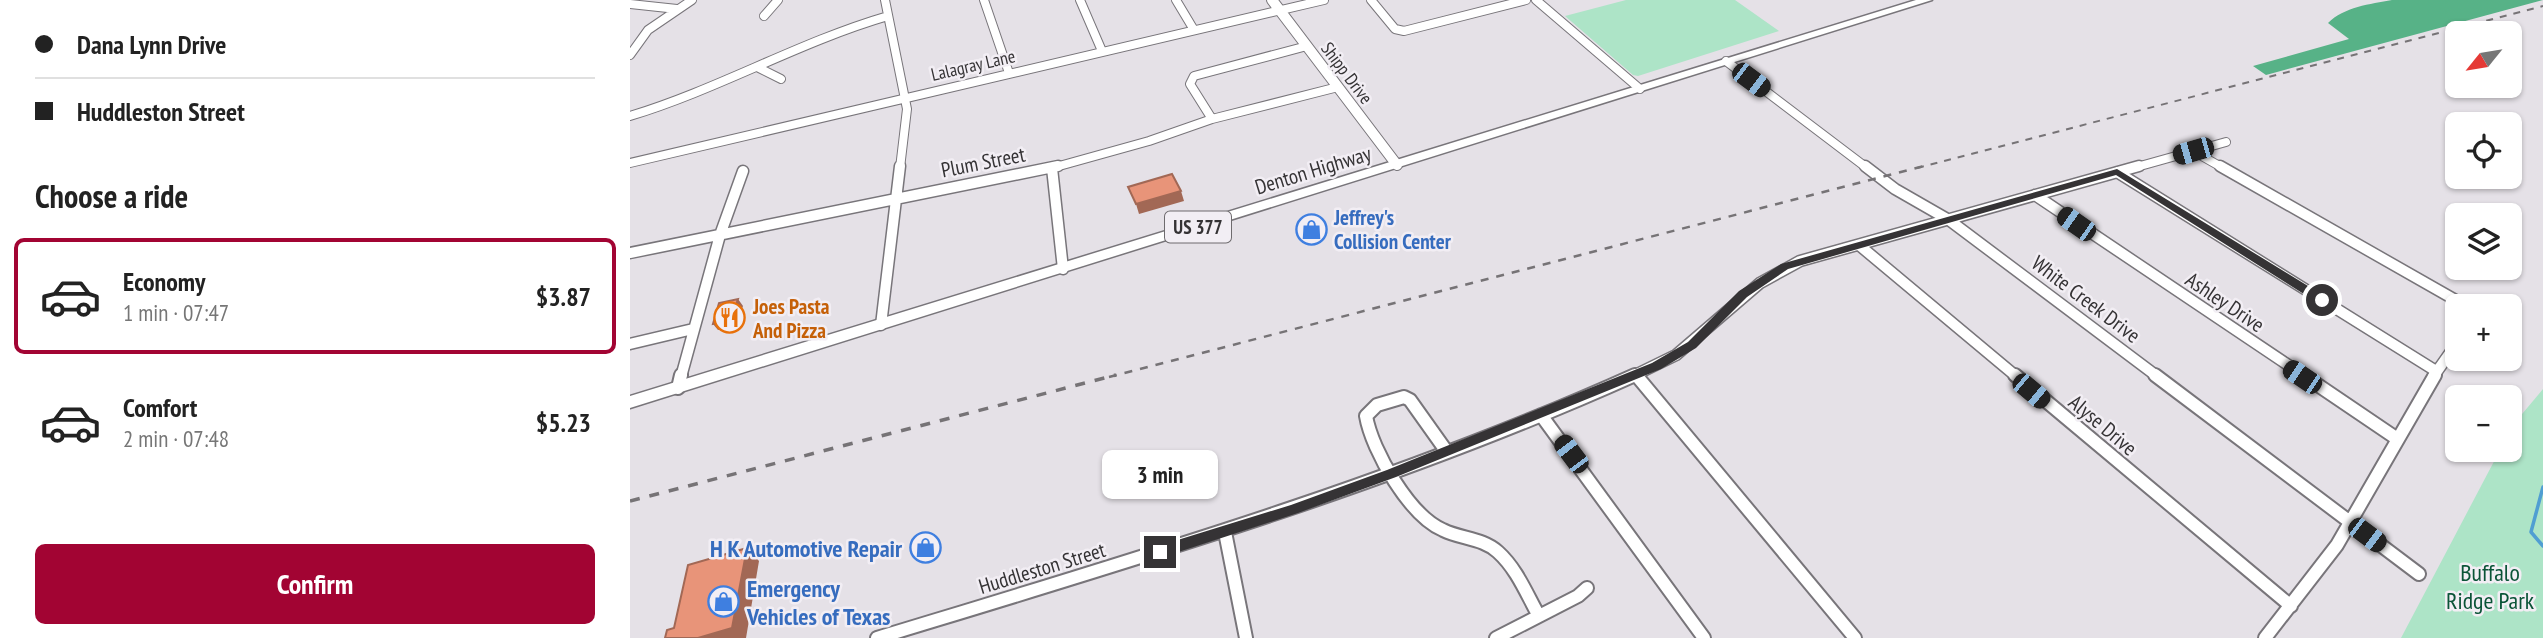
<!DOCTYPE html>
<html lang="en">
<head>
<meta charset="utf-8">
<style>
	:root { --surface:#fff; --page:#f2f2f2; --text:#222; --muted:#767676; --line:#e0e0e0; --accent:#a20433 }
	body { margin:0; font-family:"PT Sans Narrow",sans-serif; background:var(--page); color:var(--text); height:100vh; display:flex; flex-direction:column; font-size:26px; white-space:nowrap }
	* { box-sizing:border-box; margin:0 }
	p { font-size:23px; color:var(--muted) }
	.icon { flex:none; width:38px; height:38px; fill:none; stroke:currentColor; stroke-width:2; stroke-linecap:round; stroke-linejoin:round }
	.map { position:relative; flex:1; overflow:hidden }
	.side { display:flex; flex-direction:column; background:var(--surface); width:630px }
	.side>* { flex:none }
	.top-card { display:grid; align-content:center; height:154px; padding:0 35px; background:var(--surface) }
	.needle { width:46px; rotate:240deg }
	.controls { position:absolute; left:1815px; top:21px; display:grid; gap:14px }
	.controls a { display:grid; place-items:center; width:77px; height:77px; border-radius:10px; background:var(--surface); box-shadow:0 2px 5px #0004; font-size:35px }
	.end { position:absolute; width:32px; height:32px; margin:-16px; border:9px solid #353335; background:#fff; box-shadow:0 0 0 4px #fff }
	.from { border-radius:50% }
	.bubble { position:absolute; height:49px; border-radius:10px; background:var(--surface); box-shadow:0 2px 5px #0004; font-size:23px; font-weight:700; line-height:49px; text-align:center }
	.car { position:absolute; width:21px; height:42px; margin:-21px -10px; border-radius:9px; box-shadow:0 0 5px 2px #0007; background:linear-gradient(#222 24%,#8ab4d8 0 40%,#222 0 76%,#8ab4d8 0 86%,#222 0) }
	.top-card b { display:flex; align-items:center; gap:24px; height:66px; font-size:26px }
	.top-card b+b { border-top:2px solid var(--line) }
	.top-card i { width:18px; height:18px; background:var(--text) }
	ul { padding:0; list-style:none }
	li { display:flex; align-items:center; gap:21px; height:116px; margin:0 14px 10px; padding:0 21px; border:4px solid transparent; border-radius:10px }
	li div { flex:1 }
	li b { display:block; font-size:26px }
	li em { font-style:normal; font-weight:700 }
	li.active { border-color:var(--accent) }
	li>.icon { width:63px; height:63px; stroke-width:1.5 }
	h2 { padding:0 35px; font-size:32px; line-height:84px }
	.cta { display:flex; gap:14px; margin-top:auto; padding:14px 35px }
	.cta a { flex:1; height:80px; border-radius:10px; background:var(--accent); color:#fff; font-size:28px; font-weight:700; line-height:80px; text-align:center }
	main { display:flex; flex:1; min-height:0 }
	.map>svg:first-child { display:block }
	.green { fill:#ade4c7 }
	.forest { fill:#57b287 }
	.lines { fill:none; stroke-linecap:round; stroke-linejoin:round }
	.stream { stroke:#509ed2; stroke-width:3.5 }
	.minor-far2-casing { stroke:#78757a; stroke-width:10 }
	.minor-far1-casing { stroke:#78757a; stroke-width:13 }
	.minor-casing { stroke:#78757a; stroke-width:16 }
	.tertiary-casing { stroke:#78757a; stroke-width:12 }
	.primary-casing { stroke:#78757a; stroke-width:3 }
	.minor-far2 { stroke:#fff; stroke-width:8 }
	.minor-far1 { stroke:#fff; stroke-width:10 }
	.minor { stroke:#fff; stroke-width:12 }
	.tertiary { stroke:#fff; stroke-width:10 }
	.primary { fill:#fff; fill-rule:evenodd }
	.rail-far2 { stroke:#767376; stroke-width:2; stroke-dasharray:7 7; stroke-linecap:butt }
	.rail-far1 { stroke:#767376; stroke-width:2.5; stroke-dasharray:8 8; stroke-linecap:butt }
	.rail { stroke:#767376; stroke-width:3.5; stroke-dasharray:10 10; stroke-linecap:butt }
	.shaded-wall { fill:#a26855 }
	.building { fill:#e89479; stroke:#a26855; stroke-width:2 }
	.route { fill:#353335 }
	.labels { text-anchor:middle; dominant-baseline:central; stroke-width:5; stroke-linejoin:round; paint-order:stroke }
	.far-street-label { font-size:18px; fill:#353335; stroke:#f2eef4 }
	.shield { fill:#f2eef4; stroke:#6e6b6e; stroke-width:2 }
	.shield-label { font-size:19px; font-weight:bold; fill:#353335 }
	.street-label { font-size:21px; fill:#353335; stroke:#f2eef4 }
	.shop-label { font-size:21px; font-weight:bold; fill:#366cbe; stroke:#f2eef4; text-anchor:start }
	.food-label { font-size:21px; font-weight:bold; fill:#c56008; stroke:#f2eef4; text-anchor:start }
	.near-shop-label { font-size:24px; font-weight:bold; fill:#366cbe; stroke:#f2eef4; text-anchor:end }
	.near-park-label { font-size:24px; fill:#0a5437; stroke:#f2eef4 }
</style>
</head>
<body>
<main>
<section class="side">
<div class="top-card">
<b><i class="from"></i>Dana Lynn Drive</b>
<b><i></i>Huddleston Street</b>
</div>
<h2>Choose a ride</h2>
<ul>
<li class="active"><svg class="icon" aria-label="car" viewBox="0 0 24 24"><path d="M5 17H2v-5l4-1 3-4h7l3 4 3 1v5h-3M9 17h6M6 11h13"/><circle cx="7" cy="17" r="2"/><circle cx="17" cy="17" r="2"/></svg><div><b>Economy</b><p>1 min · 07:47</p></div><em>$3.87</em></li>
<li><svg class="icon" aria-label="car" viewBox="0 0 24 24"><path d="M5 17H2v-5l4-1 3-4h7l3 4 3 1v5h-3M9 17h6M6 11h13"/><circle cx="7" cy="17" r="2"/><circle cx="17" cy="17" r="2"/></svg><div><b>Comfort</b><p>2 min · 07:48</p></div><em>$5.23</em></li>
</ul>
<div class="cta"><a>Confirm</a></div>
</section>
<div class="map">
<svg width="1913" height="638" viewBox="0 0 1913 638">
	<rect width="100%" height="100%" fill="#e5e1e7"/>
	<path class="green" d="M996,0H1105L1149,31L1008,76L1003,75L935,16Z
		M1913,389V638H1771L1870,450H1880L1882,426Z"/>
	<path class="forest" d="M1762,0H1913L1636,75L1623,66L1719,39L1698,23C1714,7 1740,4 1762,0Z"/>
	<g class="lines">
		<path class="stream" d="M1913,487L1901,532L1913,546"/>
		<defs>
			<path id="minor-far2" d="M255,0L277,109L270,168
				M354,0L379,73
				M450,0L472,51
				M546,0L564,30
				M741,0L765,29L774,31L896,0
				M906,0L1010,89
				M0,4L47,9
				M134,16L148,0
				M0,55L18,30L62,0
				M1096,61L1237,168
				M129,68L151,79
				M0,116C89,89 169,42 258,16
				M582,119L560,84L564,76L677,46
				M1563,151L1593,168
				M0,163L694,0
				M422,168L519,141L582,119L708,87
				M1503,168L1596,142"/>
			<path id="minor-far1" d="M1235,166L1265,189L1319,220L1528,377
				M1590,166L1836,306
				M422,168L433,269
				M1487,172L1806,371
				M1405,195L1676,377
				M1229,245L1387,377
				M0,253L428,166
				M1872,306L1877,303
				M251,325L270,166
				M0,344L63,329
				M1006,375L1008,377
				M51,377L90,235L113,171
				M1001,377L1046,355L1130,283L1170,261L1509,166
				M1803,377L1827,343"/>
			<path id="minor" d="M1006,375L1225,638
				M1385,375L1661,606
				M1525,375L1789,574
				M1673,375L1766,438
				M48,388L51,375
				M911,415L1074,638
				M817,452L780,400L774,397L747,405L736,416C742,451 780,516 813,530C831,539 853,538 868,552C887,569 897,595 909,616
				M595,532L616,638
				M247,638C503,560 760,485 1005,375
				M866,638L948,596L957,588
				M1635,638L1707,545L1805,375"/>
			<path id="tertiary" d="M642,0L767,165"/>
			<path id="primary" d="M1286,0H1302L0,408V396Z"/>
		</defs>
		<use href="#minor-far2" class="minor-far2-casing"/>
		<use href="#minor-far1" class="minor-far1-casing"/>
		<use href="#minor" class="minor-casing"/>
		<use href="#tertiary" class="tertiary-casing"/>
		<use href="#primary" class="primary-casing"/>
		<use href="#minor-far2" class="minor-far2"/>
		<use href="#minor-far1" class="minor-far1"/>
		<use href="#minor" class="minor"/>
		<use href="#tertiary" class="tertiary"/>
		<use href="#primary" class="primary"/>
		<path class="rail-far2" d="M1287,168L1913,6"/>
		<path class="rail-far1" d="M479,377L1294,166"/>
		<path class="rail" d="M0,501L486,375"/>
	</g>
	<path class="shaded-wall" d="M551,191L554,201L509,214L506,204Z
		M108,299L113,306L106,326L88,330L83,324Z
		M117,548L129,561L116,638H68Z"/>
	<path class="building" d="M542,174L551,191L506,204L498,187Z
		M108,299L101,320L83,324L89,303Z
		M117,548L102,628L68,638H35L37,630L44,628L58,565Z"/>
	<path class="route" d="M1487,169L1696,297V303H1688L1486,175L1158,269L1117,297L1066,348L1031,369L766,477L668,513L530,558L523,552L525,547L661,505L757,470L1022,363L1058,342L1109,291L1151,264Z"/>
	<defs>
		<symbol id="shop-ring" viewBox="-11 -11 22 22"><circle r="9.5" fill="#f2eef4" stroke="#3f7fe0" stroke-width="1.5"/><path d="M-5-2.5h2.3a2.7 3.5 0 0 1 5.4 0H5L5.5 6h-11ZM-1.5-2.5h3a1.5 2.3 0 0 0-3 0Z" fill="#3f7fe0"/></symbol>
		<symbol id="restaurant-ring" viewBox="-11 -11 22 22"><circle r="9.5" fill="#f2eef4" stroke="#e8710a" stroke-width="1.5"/><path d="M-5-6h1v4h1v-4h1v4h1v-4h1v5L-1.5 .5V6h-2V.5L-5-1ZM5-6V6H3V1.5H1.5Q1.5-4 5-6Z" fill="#e8710a"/></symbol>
	</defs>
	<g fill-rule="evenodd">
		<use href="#shop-ring" x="664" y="212" width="35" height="35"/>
		<use href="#restaurant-ring" x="82" y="300" width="35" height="35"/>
		<use href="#shop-ring" x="278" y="530" width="35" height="35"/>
		<use href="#shop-ring" x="76" y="584" width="35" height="35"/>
	</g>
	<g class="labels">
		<g class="far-street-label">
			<text transform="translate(343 65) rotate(-13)">Lalagray Lane</text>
			<text transform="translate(717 73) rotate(53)">Shipp Drive</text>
		</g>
		<rect class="shield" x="535" y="211.5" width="66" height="31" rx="5"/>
		<g class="shield-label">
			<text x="568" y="227">US 377</text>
		</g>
		<g class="street-label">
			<text transform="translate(353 162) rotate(-11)">Plum Street</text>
			<text transform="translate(683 170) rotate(-17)">Denton Highway</text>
			<text transform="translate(1456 299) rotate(37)">White Creek Drive</text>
			<text transform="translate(1595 302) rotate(34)">Ashley Drive</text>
			<text transform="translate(1473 425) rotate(40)">Alyse Drive</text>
			<text transform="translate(412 568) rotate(-17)">Huddleston Street</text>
		</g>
		<g class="shop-label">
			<text x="704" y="217">Jeffrey's<tspan x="704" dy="24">Collision Center</tspan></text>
		</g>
		<g class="food-label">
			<text x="123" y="306">Joes Pasta<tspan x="123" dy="24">And Pizza</tspan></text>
		</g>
		<g class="near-shop-label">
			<text x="272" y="548">H K Automotive Repair</text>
			<text x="117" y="588" text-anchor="start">Emergency<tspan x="117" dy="28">Vehicles of Texas</tspan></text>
		</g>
		<g class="near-park-label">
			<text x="1860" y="572">Buffalo<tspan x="1860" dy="28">Ridge Park</tspan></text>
		</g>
	</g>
</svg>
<div class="controls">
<a><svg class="needle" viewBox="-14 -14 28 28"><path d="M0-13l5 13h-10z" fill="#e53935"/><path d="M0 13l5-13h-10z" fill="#767676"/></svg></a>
<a><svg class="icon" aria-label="locate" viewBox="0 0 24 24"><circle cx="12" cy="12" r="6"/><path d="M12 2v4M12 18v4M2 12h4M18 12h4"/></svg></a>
<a><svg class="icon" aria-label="layers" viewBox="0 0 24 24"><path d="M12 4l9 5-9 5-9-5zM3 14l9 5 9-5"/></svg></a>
<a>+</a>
<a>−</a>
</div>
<i class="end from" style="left:1692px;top:300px"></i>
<i class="end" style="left:530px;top:552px"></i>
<div class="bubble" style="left:472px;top:450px;width:116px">3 min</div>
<i class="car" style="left:1121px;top:80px;rotate:127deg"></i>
<i class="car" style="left:1563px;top:151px;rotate:254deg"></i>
<i class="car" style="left:1446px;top:224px;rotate:305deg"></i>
<i class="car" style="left:1672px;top:377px;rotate:304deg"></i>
<i class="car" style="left:1401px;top:391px;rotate:130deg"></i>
<i class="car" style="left:941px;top:454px;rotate:323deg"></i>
<i class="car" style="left:1737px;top:535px;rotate:127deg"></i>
</div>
</main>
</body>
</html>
